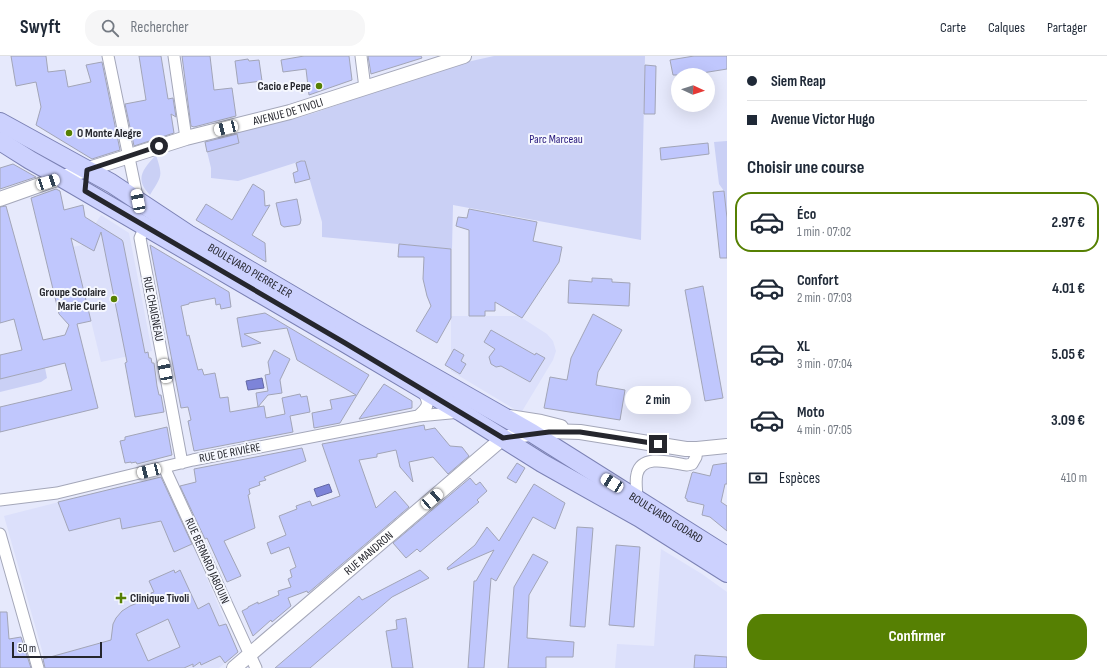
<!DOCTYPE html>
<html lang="fr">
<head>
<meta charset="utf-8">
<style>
	:root { --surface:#fff; --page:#f6f6f7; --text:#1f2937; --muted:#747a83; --line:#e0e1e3; --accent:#568003 }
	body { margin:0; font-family:"Sofia Sans Condensed",sans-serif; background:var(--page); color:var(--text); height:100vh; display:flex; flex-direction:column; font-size:15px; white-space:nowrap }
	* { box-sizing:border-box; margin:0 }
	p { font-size:13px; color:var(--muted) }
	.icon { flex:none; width:22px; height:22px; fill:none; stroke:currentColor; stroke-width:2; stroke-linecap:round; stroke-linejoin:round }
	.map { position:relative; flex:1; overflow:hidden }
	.drawer { display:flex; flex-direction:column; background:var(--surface); width:380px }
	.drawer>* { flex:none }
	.top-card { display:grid; align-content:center; height:88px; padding:0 20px; background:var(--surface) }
	.needle { width:26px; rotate:93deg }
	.controls { position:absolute; left:671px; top:12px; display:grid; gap:8px }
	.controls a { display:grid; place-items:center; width:44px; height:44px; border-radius:50%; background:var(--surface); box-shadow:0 4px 16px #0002; font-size:20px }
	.scale { position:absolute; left:12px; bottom:10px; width:90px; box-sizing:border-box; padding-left:4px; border:2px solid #25262d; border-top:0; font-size:11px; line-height:14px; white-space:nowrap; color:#25262d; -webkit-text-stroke:3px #f5f7fe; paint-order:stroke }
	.end { position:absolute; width:18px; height:18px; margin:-9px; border:5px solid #25262d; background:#fff; box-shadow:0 0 0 2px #fff }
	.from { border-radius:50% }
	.bubble { position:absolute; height:28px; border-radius:14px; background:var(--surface); box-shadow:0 4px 16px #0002; font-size:13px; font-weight:700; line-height:28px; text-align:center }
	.car { position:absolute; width:12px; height:24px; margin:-12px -6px; border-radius:5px; box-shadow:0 0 3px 1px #0007; background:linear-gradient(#fff 24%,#345 0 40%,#fff 0 76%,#345 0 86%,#fff 0) }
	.top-card b { display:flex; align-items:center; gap:14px; height:38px; font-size:15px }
	.top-card b+b { border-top:1px solid var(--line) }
	.top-card i { width:10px; height:10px; background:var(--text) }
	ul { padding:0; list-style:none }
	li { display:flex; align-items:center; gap:12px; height:60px; margin:0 8px 6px; padding:0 12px; border:2px solid transparent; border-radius:16px }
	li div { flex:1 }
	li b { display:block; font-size:15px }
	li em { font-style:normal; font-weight:700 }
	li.current { border-color:var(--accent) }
	li>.icon { width:36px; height:36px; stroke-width:1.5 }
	h2 { padding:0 20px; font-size:18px; line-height:48px }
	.pay { display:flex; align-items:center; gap:10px; height:44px; padding:0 20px; font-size:15px }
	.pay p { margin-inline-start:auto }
	.primary-button { display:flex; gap:8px; margin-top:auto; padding:8px 20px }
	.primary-button a { flex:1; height:46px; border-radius:16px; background:var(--accent); color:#fff; font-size:16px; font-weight:700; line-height:46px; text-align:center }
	header { display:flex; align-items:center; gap:24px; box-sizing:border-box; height:56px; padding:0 20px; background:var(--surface); border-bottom:1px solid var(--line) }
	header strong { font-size:19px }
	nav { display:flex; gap:22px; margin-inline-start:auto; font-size:14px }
	.search { width:280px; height:36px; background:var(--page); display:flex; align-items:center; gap:10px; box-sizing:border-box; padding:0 14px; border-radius:16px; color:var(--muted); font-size:15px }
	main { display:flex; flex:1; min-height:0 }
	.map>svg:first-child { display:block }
	.built { fill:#dce0fb }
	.green { fill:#cad0f5 }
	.water { fill:#7d84d9; stroke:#6368a5 }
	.building { fill:#c0c7fd; stroke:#a2a5b7; fill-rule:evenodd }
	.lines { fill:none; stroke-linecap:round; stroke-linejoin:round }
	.minor-casing { stroke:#a4a7b9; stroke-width:13 }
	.tertiary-casing { stroke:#a4a7b9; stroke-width:16 }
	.primary-casing { stroke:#7b81b4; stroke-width:20 }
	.minor { stroke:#fff; stroke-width:11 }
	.tertiary { stroke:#fff; stroke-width:14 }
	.primary { stroke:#ccd1fe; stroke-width:18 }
	.route { stroke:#25262d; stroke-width:5 }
	.poi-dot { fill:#568003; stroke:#f5f7fe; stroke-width:1.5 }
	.labels { text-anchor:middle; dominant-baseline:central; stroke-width:4; stroke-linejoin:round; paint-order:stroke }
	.poi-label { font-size:12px; font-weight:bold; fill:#25262d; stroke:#f5f7fe; text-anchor:end }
	.street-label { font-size:12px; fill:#25262d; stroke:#f5f7fe }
	.park-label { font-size:12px; fill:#28197d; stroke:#f5f7fe }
</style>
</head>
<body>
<header>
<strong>Swyft</strong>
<div class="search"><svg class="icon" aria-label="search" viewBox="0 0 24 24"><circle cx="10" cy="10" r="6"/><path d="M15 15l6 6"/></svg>Rechercher</div>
<nav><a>Carte</a><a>Calques</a><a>Partager</a></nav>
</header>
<main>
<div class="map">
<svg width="727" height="612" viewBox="0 0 727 612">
	<rect width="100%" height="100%" fill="#e6e9fc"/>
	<path class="built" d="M101,159L129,177L152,295L101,306L73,191L82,189Z
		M451,260H519L547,278L553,285L556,295L553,304L521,357L451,315Z
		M59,446L69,475L166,451L165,449L175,447L238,596L219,612H47L4,460Z
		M661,493L702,518L727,536V612H615L617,588L654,590Z"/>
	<path class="green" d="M494,0H645L641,184L453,149L452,193L322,181V166L304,104L238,125L211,122V112L204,83C242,74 280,68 317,56C374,37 434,12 494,0Z
		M727,85V162L724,135L719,128L714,86Z
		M156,99C163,121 162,119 150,139C134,123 143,113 156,99Z
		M45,312L47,322L41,326L0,336V323Z"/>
	<path class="water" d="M262,322L264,332L248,334L246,325Z
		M329,428L332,436L317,441L314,433Z"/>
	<path class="building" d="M11,0H46L48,16L65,14L68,31L91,26L86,9L102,6L120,94L92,103L36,69L41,51L36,26L16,30Z
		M139,0H161L168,43L173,42L176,61L171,58L174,77L134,90L125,48L146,44Z
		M182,0H210L214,34L232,32L236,60L194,71L191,70Z
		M304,0H349L352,24L309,39L306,13L283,16L281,4Z
		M368,0H421L422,2L371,18Z
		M694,0H727V13L696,18L697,19H673L670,4Z
		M248,3L249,5L259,4L262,25L238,28L235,5Z
		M645,9L656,10L655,58H644Z
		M237,78L239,87L207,96L205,86Z
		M708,87L709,98L661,104L660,92Z
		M301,105H305L310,123L295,127L293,117L298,115L296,107Z
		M13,108L36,121L0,133V112Z
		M253,128L264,135L265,150L270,149L252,179L265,187L266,206L196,164L206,148L232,164Z
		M56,133L60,135L64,154L83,149L85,161L122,184L123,186L145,297L148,296L149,302H151L152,307H154L157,330L159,339H161L164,356L135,361L125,307L127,306L101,176L94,195L71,182L91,265L77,268L98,352L0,376V351L72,334L65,307L0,323V299L22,294L14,263L0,267V151L6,150L43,284L65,279L69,269L59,258L31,142Z
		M724,135L727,162V202H720L713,136Z
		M297,143L301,164L300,168L298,169L284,171L281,169L276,147Z
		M469,153L537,166L533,185L562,191L559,206L522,262L495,246V255H485V260H469V174L456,170L458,161L467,162Z
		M399,188L451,193V262L437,287L416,275L431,250L427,240L423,223L424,201H398Z
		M150,189L229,236L231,251L221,253L220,248L216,249L215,242L189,247V248L181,250L187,280L189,279L198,314L202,313L204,319L215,317L220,342L228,341L230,356L258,351L256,337L268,335L265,319L270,318L268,306L274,294L290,303L280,324L282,337L268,339L258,351L264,350L266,362L285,358L282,342L300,338L301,341L307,340L310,356L290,360L293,376L194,395L188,365L191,364L188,351L181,352Z
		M592,222L612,223V226L630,227L629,250L568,247L569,224L592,226Z
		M703,230L723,342L705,345L685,234Z
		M265,257L369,319L340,367L314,372L312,357L332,353L330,344L356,339L297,304L287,272L244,278L261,287L242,291L237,262Z
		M593,258L622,274L598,316L596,329L625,334L620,364L544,352L550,321L567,324L571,302Z
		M491,274L535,299L536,297L545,302L530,326L501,310L496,311L491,308L489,301L495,293L484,286Z
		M454,293L464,299L461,305L466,308L460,318L445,309Z
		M384,328L412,345V352L359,363Z
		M424,369L425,374L435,372L450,390L462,391L469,400L448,418L433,401L409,406L413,426L400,411L396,394L377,398V401L359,404L376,452L395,435L409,451L308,537L307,535L288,542L291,550L272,566L271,564L253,580L242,555L248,552V551L258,546V548L279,539L278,535L291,531L288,523L292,521L290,514L296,511L289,491L271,498L267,487L286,479L279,460L297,453L296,450L310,445L312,450L340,440L322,388Z
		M167,371L172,399L137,408L136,406L131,407V406L125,407L120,385L125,384V381Z
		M302,392L306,405L264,421L266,424L259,426L260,429L249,433L250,438L248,439L255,472L224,485L241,520L227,526L207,482L205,483L180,430L196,426L194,413Z
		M517,407L525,412L516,427L507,422Z
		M727,407V428H725L721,446L727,450V475L710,461L702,459L704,449L687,445V443L685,442L692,417L693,416L710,420L713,409Z
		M161,421L192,488L174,496L161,465L122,473L120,462L69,475L58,446Z
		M470,422L476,429L480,426L487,435L477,444L479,446L420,496L417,493L406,502L393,487Z
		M534,428L565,447L555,473L533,461L496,525L491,522L484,612H468L474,525H476L494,494L448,514L447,512L475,489L487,471L499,485Z
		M577,471L593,472L585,571L570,570Z
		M616,489L640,491L634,571L609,569Z
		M533,498L548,506L529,539L527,582L574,586L573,601H546V612H508L514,531Z
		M174,514L175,517L180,514L198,553L209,547L219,570L226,568L238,596L225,607L220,600L201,609L200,606L193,611V608L184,612H45L43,603L111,584L113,568L116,562L122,555L130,550L152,541L151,537L154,536L149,525ZM168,563L180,591L148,605L136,578Z
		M420,514L429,522L392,541L310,612H275L359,540L362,544Z
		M0,556H7L9,583L21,581L31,612H0Z
		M406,562L413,612H392L386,575L397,573L396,564Z
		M695,599L727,601V612H694Z"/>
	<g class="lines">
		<defs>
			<path id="minor" d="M108,0L138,145
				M174,0L186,82
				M361,0L365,32
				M145,170L140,182L182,407
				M418,360C430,350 430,346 421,333
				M164,411L256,612
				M637,443C637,435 635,425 637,418C642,397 672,407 687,409L692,408L696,401L697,393
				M0,444L57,437L193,404L418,360L461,356
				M0,478L38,612"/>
			<g id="tertiary">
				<path id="s1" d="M0,143L48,126L186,82L290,56L464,0"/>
				<path d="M509,361L541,366L561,371"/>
				<path d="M503,382L549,375L580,376L686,393H697L727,390"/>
				<path id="s2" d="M234,612L503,382"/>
			</g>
			<g id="primary">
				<path id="s3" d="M0,66L111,127L188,178L353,275L532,377L727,500"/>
				<path d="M0,85L30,104L62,122L345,287L461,356L542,407L640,462L727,517"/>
			</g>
		</defs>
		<use href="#minor" class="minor-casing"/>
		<use href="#tertiary" class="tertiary-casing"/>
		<use href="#primary" class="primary-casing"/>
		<use href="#minor" class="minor"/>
		<use href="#tertiary" class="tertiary"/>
		<use href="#primary" class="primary"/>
	</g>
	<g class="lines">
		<path class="route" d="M159,90L87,114L85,135L345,287L503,382L549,376H580L658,388"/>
	</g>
	<g class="poi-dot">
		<circle cx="319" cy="30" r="4"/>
		<circle cx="69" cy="77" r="4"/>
		<circle cx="114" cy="243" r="4"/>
		<path d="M119 536h4v4h4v4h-4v4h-4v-4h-4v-4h4z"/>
	</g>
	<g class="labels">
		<g class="poi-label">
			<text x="311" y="30">Cacio e Pepe</text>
			<text x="77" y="77" text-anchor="start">O Monte Alegre</text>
			<text x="106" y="236">Groupe Scolaire<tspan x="106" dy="14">Marie Curie</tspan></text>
			<text x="130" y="542" text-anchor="start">Clinique Tivoli</text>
		</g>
		<g class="street-label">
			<text stroke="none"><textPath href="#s1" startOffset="301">AVENUE DE TIVOLI</textPath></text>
			<text stroke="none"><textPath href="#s3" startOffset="291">BOULEVARD PIERRE 1ER</textPath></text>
			<text transform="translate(153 253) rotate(79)">RUE CHAIGNEAU</text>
			<text transform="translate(230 397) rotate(-11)">RUE DE RIVIÈRE</text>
			<text stroke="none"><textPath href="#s3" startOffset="775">BOULEVARD GODARD</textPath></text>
			<text stroke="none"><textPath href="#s2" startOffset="177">RUE MANDRON</textPath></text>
			<text transform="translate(207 505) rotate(66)">RUE BERNARD JABOUIN</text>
		</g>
		<g class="park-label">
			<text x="556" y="83">Parc Marceau</text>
		</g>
	</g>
</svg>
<div class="controls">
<a><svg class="needle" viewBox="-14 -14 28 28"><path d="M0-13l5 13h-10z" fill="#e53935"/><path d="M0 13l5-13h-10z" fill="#747a83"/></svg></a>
</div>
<div class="scale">50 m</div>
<i class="end from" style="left:159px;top:90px"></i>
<i class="end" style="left:658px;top:388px"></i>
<div class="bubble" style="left:625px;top:330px;width:66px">2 min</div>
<i class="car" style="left:226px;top:72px;rotate:256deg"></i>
<i class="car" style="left:48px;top:126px;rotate:72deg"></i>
<i class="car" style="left:138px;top:145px;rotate:349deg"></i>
<i class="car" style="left:165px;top:315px;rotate:349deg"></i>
<i class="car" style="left:149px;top:415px;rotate:256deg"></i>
<i class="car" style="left:612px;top:427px;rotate:302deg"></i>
<i class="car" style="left:432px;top:443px;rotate:49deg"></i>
</div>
<section class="drawer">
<div class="top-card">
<b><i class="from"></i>Siem Reap</b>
<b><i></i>Avenue Victor Hugo</b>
</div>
<h2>Choisir une course</h2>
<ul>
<li class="current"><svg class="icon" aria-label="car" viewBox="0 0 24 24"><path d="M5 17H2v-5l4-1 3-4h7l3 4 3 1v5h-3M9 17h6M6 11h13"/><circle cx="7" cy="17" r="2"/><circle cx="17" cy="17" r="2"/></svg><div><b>Éco</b><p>1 min · 07:02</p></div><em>2.97 €</em></li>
<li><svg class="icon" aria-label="car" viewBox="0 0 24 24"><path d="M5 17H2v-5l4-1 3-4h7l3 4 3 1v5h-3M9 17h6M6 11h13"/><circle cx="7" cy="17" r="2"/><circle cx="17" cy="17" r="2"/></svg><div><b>Confort</b><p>2 min · 07:03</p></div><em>4.01 €</em></li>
<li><svg class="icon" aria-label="car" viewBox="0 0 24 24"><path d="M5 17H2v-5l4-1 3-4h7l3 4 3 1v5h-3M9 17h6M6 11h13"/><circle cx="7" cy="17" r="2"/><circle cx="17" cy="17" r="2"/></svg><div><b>XL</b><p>3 min · 07:04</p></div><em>5.05 €</em></li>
<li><svg class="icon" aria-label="car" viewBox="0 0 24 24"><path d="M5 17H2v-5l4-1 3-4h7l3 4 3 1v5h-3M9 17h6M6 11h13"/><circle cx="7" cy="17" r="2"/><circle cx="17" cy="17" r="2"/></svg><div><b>Moto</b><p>4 min · 07:05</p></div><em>3.09 €</em></li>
</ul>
<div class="pay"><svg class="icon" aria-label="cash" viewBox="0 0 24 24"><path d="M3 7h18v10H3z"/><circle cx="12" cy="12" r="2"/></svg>Espèces<p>410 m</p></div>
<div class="primary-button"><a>Confirmer</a></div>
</section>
</main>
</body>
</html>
